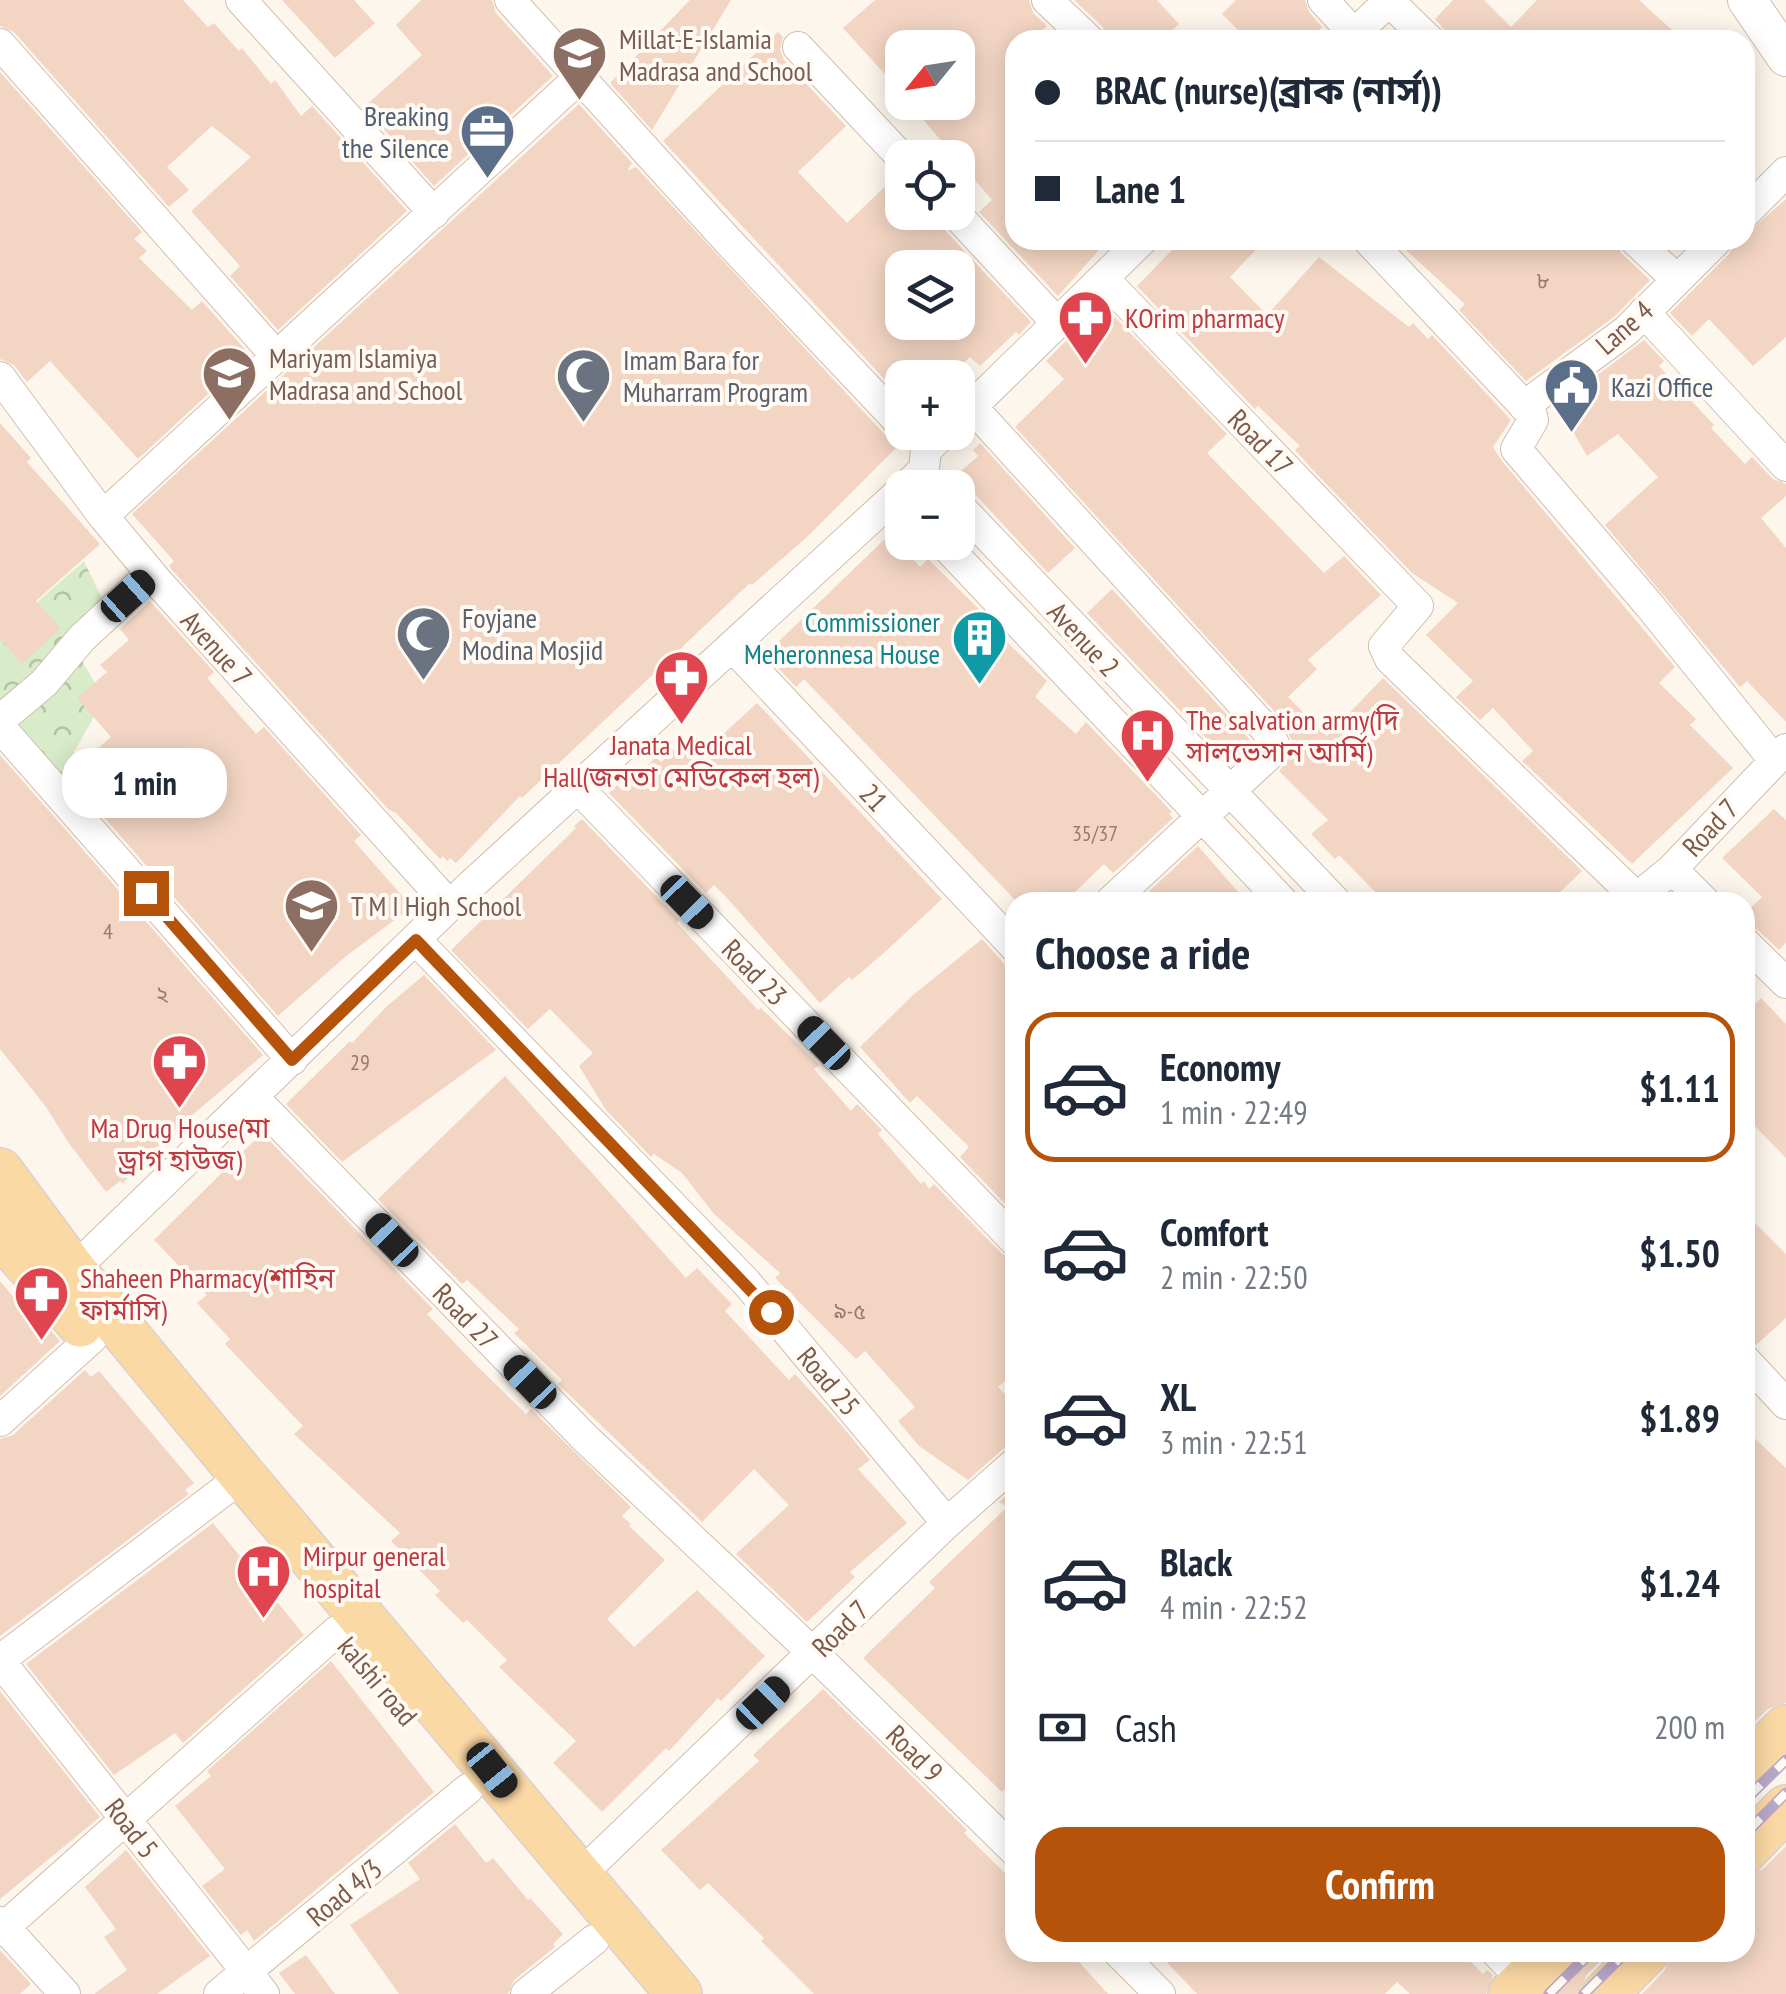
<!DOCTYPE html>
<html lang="en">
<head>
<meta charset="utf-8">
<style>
	:root { --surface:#fff; --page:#f6f6f7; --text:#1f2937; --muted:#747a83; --line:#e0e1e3; --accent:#b45309 }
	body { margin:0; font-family:"PT Sans Narrow","Noto Sans Bengali",sans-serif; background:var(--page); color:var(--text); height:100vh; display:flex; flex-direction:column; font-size:38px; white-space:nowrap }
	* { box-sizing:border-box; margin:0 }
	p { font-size:32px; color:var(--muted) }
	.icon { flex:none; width:55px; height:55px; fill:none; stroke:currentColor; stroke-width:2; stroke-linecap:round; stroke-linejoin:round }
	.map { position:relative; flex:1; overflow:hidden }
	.panel { position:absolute; left:1005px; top:892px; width:750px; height:1070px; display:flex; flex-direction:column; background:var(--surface); border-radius:30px; box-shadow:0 5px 25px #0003 }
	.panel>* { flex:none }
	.top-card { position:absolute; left:1005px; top:30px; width:750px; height:220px; border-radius:30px; box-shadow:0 5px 25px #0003; display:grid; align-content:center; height:220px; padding:0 30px; background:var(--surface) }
	.needle { width:65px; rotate:240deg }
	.controls { position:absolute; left:885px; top:30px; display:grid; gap:20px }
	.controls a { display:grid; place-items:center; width:90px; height:90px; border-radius:20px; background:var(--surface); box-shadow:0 5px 25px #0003; font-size:50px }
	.end { position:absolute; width:45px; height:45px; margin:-22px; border:12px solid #b45309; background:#fff; box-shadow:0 0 0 5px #fff }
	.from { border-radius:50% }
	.bubble { position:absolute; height:70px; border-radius:30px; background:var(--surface); box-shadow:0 5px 25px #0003; font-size:32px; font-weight:700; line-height:70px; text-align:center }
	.car { position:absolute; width:30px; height:60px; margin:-30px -15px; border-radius:12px; box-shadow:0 0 8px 2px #0007; background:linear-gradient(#222 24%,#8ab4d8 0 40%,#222 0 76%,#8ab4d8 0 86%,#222 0) }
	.top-card b { display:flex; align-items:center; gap:35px; height:95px; font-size:38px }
	.top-card b+b { border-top:2px solid var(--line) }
	.top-card i { width:25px; height:25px; background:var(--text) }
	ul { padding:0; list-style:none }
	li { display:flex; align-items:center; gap:30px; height:150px; margin:0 20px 15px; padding:0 10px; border:5px solid transparent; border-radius:30px }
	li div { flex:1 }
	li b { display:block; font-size:38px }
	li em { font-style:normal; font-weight:700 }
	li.active { border-color:var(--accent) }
	li>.icon { width:90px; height:90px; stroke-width:1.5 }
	h2 { padding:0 30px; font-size:45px; line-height:120px }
	.pay { display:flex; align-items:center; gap:25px; height:110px; padding:0 30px; font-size:38px }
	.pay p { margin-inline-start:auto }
	.button { display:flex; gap:20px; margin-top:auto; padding:20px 30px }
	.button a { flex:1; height:115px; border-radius:30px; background:var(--accent); color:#fff; font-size:40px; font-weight:700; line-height:115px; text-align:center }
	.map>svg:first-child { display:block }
	.forest { fill:url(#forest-crowns) }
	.building { fill:#f3d5c3; fill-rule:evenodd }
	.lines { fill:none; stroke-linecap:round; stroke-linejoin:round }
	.minor-casing { stroke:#d1beb0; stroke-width:32 }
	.tertiary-casing { stroke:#d1beb0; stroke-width:40 }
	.primary-casing { stroke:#dad1cd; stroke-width:48 }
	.minor { stroke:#fff; stroke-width:30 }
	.tertiary { stroke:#fff; stroke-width:38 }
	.primary { stroke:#fbd9a5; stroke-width:45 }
	.rail-casing { stroke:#b9a8c9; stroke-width:11 }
	.rail { stroke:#fffaf3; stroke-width:8; stroke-dasharray:22; stroke-linecap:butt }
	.route { stroke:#b45309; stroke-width:12 }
	.labels { text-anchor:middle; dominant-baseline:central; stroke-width:8; stroke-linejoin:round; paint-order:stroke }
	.number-label { font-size:22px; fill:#987a6a }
	.education-label { font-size:28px; fill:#785e54; stroke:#fffaf3; text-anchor:start }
	.service-label { font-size:28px; fill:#4e5e75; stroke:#fffaf3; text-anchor:end }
	.health-label { font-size:28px; fill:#be3a42; stroke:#fffaf3; text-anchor:start }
	.street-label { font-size:28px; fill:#7a5c4d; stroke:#fffaf3 }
	.worship-label { font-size:28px; fill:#5b616d; stroke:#fffaf3; text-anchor:start }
	.culture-label { font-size:28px; fill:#0d838f; stroke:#fffaf3; text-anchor:end }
</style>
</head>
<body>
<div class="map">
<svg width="1786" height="1994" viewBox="0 0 1786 1994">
	<defs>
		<pattern id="forest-crowns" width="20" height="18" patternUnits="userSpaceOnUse" patternTransform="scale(2.5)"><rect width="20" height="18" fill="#d8ecc9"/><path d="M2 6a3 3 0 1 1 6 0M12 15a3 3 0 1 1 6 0" fill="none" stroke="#b4c2a5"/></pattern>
	</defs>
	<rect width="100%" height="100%" fill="#fdf6ec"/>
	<path class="forest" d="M84,561L108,611L79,655L104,699L60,777L0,704V635Z"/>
	<path class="building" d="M0,0H183L208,27L214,23L239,51L242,48L271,84L275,80L301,116L312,106L407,211L278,330L230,276L240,266L191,211L251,157L212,126L167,167L189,190L169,207L14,32L0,26Z
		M282,0H354L375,23L335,58Z
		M421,0H492L496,13L553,76L434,186L364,107L422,55L396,25Z
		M690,0H731L652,130L610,83Z
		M875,0H1029L1033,13L1047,26L1030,40H1015V240H1108L1058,296L979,212L992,200L908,102H958V48H902V93L843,28Z
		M1074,0H1157L1179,24L1161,40H1107L1103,27Z
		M1236,0H1305L1309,12L1322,27L1310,40H1248L1222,14Z
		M1453,0H1484L1511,27L1537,0H1639L1683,40H1453L1435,19Z
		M778,32L783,37L780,50L784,60L846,126L798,172L847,223L896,176H902V212H936L940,225L1031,322L1019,335L1016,332L980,366L970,357L949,378H902V398L663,141ZM902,268H958V322H902Z
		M0,72L142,232L134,239L147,251L139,258L192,310L202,301L250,355L138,459L50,361L27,382L14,365L0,359Z
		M579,104L632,163L627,171L636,167L888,438L901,443L806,538L752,585L750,583L522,798L520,796L456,863L450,858L447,861L443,856L440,859L396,813L389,810L172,570L169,566L174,561L132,514Z
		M1786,199V337L1753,366L1709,319L1692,336L1670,313L1730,253L1735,240H1745V235Z
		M1182,240H1265L1230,277L1267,315L1319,257L1409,327L1413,323L1428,339L1432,335L1511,420L1493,447L1502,461L1675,667L1659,683L1696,719L1690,725L1733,768L1632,864L1522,761L1533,751L1493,708L1480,720L1456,697L1473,681L1426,635L1458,603L1412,573L1312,469L1295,450L1300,446L1258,406L1255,409L1137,286Z
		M1395,240H1617L1621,253L1650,280L1614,317L1526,381L1459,310L1465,304Z
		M1099,308L1108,316L1111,313L1227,434L1207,453L1324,573L1344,556L1381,595L1308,660L1317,669L1288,697L1327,736L1383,678L1582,871L1550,902H1385L1339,855L1335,859L1311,834L1328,820L1279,771L1287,761L1293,744L1283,721L1015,427L1064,379L1046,361Z
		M1644,340L1664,361L1659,366L1714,425L1711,428L1745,464L1752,457L1773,479L1786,484V496L1761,518L1786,548V722L1747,681L1740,687L1605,525L1658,477L1618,434L1587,456L1558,405Z
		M0,423L31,458L27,462L100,544L36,601L61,628L22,664L0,639Z
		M980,443L1075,548L1048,573L960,478L958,474L978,456L973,450Z
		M890,534L920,567L928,559L979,609L976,612L1047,681L1035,697L1076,734L1086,722L1172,812L1169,814L1173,818L1119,868L1113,873L1104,864L1065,902H1017L804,679L796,687L768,657L776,648L774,646Z
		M1112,589L1253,743L1231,764L1087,613Z
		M150,601L214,672L207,678L256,734L264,727L361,835L354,841L412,907L345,957L278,1016L67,775L111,737L77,698L107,672L100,665L129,640L120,629Z
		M757,703L942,899L885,952L852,980L849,977L820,1003L727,898L714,885L706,893L609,793L617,785L622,790L656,757L661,762L681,743L696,759Z
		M0,755L263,1055L177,1128L123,1183L120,1181L106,1192L68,1142L46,1107L0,1049Z
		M1774,809L1786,820V943L1779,950L1758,930L1745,925V913L1762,897L1722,858Z
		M582,819L679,920L677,923L758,1010L761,1008L819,1065L814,1069L851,1111L857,1104L882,1130L878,1134L921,1184L924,1181L929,1189L934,1184L1002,1254L1015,1259V1372L998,1387L1015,1404V1445L1003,1449L968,1480L919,1446L898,1421L915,1407L865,1351L856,1359L775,1278L780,1273L714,1214L682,1173L654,1154L651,1157L606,1110L579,1066L593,1053L550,1009L528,1029L451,950L576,828L574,826Z
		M1198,846L1247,902H1149L1144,896Z
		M982,939L1015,976V1214L960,1157L969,1147L917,1096L910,1103L860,1047L912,996Z
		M424,975L496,1050L342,1162L286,1104L350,1041L352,1043L387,1006Z
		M1761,998L1786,1024V1158L1745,1116V1014Z
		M505,1076L686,1278L697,1268L732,1304L725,1311L789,1380L795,1374L837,1420L870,1460L858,1469L907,1523L850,1572L855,1577L807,1622L736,1554L789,1505L754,1469L702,1522L558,1384L562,1380L514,1333L519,1329L467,1280L462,1284L378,1199Z
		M262,1133L433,1309L427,1314L476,1365L526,1414L531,1409L631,1507L622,1516L631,1524L629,1526L665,1560L607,1619L634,1647L697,1590L765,1656L721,1701L718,1698L669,1751L666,1748L602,1812L553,1763L576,1741L499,1667L507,1660L467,1620L463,1623L435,1595L440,1591L391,1541L400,1533L294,1434L303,1426L225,1344L230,1339L197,1303L207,1295L154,1240Z
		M1745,1213L1786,1254V1318L1756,1345L1745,1342Z
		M0,1281L21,1306L26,1302L60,1341L0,1396Z
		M85,1370L91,1377L99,1371L194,1483L185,1490L189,1494L0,1636V1439L13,1435Z
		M1745,1429L1786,1468V1703L1768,1709L1745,1731Z
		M1015,1488V1778L1002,1792L863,1658L935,1588L929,1582L1007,1507L999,1502Z
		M213,1523L304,1635L183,1743L175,1733L114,1775L26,1664Z
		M331,1661L434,1792L254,1941L247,1930L241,1935L202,1886L225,1869L175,1806L211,1776L207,1771Z
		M823,1689L967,1830L964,1833L1015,1883V1952H1070L1108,1994H814L761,1941L764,1938L708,1883L700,1890L661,1850L759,1761L753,1755Z
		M0,1691L100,1817L0,1899Z
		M455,1824L486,1863L493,1858L528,1900L530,1898L563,1934L553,1944L555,1947L514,1980L508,1994H399L350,1925L420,1879L408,1863Z
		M1786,1846V1994H1642L1665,1970L1672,1952H1745V1875L1763,1869Z
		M126,1850L210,1956L157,1994H94L127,1970L104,1937L116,1929L85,1887Z
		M0,1950L31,1984L20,1994H0Z
		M1157,1952H1461L1483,1974L1487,1970L1493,1975L1486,1994H1410L1397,1982L1385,1994H1197Z
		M1579,1952H1609L1586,1976L1580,1994H1549L1573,1970Z
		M306,1955L335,1994H295L279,1973Z"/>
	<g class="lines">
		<defs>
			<path id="minor" d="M241,0L434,213
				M510,0L728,241L902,425
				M1047,0L1089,40
				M1323,0L1354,34
				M1389,1L1429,40
				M1348,40L1390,0
				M0,44L277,357
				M798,47L902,158
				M954,212L1057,323
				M1745,213L1786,172
				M1368,240L1531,413L1533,420L1516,449L1649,605L1774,760
				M1635,240L1677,280
				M1103,278L1418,606L1384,646L1390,659L1637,898
				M1644,312L1786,466
				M0,377L103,516L158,582L450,906
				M1524,406L1626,331L1717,240
				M972,407L1269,733L1274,744L1270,754L1110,902
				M958,420L1142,240
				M905,488L924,469L926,450L945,432
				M958,505L1336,902
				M103,516L579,78
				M942,542L1283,902
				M733,647L1015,947
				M0,720L44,683L82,638L151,574
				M0,727L292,1060
				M578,788L1015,1241
				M1672,869L1705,902
				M1632,902L1672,869L1786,749
				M416,940L746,1282L947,1523
				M1745,943L1786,983
				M253,1097L586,1439L814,1654L1015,1851
				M73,1270L468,888L902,490
				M1745,1360L1786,1404
				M0,1421L92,1338
				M0,1660L243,1476
				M0,1661L264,1994
				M578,1877L947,1523L1015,1463
				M0,1922L65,1994
				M0,1931L337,1631
				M1118,1952L1160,1994
				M1496,1952L1524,1981
				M219,1994L468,1789
				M526,1994L594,1940"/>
			<path id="tertiary" d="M1747,0L1786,57"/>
			<path id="primary" d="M0,1171L73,1270L243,1476L679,1994
				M0,1233L80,1324
				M1745,1768L1786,1728
				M1745,1850L1786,1808
				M1511,1994L1554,1952
				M1605,1994L1646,1952"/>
		</defs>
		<use href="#minor" class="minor-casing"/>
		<use href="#tertiary" class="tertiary-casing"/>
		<use href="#primary" class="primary-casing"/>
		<use href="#minor" class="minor"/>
		<use href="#tertiary" class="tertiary"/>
		<use href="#primary" class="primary"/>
		<defs>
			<path id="rail" d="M1745,1800L1786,1760
				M1745,1834L1786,1793
				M1549,1994L1591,1952
				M1584,1994L1626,1952"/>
		</defs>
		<use href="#rail" class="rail-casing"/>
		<use href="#rail" class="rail"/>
	</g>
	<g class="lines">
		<path class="route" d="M146,893L292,1060L416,940L771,1312"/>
	</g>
	<defs>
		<symbol id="school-pin" viewBox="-11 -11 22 30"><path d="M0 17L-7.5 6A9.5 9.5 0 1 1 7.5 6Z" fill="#8d6e63" stroke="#fffaf3"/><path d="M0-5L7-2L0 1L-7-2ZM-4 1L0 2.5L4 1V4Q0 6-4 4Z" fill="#fff"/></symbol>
		<symbol id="office-pin" viewBox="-11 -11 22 30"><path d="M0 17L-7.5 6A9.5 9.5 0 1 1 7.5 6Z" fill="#5c6f8a" stroke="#fffaf3"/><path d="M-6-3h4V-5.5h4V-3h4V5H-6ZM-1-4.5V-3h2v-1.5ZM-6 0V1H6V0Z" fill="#fff"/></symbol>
		<symbol id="pharmacy-pin" viewBox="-11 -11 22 30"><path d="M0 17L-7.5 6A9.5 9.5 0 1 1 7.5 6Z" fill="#e0444e" stroke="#fffaf3"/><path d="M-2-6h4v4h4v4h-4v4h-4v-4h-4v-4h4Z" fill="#fff"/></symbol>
		<symbol id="mosque-pin" viewBox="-11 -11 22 30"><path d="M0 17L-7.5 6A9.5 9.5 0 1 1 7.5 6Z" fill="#6b7280" stroke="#fffaf3"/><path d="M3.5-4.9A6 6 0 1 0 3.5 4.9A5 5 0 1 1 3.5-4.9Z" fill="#fff"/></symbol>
		<symbol id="civic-pin" viewBox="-11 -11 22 30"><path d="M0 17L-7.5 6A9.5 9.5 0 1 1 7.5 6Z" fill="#5c6f8a" stroke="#fffaf3"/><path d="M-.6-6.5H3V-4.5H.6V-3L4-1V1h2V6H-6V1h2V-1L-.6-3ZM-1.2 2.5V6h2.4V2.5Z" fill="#fff"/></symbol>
		<symbol id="building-pin" viewBox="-11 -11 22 30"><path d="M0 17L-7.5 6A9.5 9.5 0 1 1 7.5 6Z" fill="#0f9aa8" stroke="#fffaf3"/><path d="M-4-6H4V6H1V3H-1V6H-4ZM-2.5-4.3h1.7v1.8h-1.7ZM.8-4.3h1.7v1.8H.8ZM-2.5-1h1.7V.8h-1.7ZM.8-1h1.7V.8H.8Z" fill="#fff"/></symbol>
		<symbol id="hospital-pin" viewBox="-11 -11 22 30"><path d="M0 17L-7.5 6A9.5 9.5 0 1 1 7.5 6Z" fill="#e0444e" stroke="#fffaf3"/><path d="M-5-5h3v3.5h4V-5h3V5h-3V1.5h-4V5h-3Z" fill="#fff"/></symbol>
	</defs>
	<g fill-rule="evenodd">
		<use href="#school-pin" x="548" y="22" width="63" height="86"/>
		<use href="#office-pin" x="456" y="100" width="63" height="86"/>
		<use href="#pharmacy-pin" x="1054" y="286" width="63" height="86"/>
		<use href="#school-pin" x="198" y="342" width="63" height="86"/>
		<use href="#mosque-pin" x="552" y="344" width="63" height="86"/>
		<use href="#civic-pin" x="1540" y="354" width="63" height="86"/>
		<use href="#mosque-pin" x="392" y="602" width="63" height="86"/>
		<use href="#building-pin" x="948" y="606" width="63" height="86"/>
		<use href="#pharmacy-pin" x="650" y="646" width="63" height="86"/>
		<use href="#hospital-pin" x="1116" y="704" width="63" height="86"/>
		<use href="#school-pin" x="280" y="874" width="63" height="86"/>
		<use href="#pharmacy-pin" x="148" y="1030" width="63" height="86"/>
		<use href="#pharmacy-pin" x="10" y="1262" width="63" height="86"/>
		<use href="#hospital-pin" x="232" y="1540" width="63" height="86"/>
	</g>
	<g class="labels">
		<g class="number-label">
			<text x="1543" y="280">৮</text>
			<text x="1095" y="833">35/37</text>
			<text x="108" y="931">4</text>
			<text x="162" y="994">২</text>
			<text x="360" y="1062">29</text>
			<text x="850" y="1311">৯-৫</text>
		</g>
		<g class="education-label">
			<text x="619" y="38">Millat-E-Islamia<tspan x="619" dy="32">Madrasa and School</tspan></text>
			<text x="269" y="357">Mariyam Islamiya<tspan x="269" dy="32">Madrasa and School</tspan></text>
			<text x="351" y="905">T M I High School</text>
		</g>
		<g class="service-label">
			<text x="449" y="115">Breaking<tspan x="449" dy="32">the Silence</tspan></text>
			<text x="1611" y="386" text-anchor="start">Kazi Office</text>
		</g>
		<g class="health-label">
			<text x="1125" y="317">KOrim pharmacy</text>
			<text x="1186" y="719">The salvation army(দি<tspan x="1186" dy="32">সালভেসান আর্মি)</tspan></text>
			<text x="681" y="744" text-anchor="middle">Janata Medical<tspan x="681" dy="32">Hall(জনতা মেডিকেল হল)</tspan></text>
			<text x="180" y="1127" text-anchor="middle">Ma Drug House(মা<tspan x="180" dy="32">ড্রাগ হাউজ)</tspan></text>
			<text x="80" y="1277">Shaheen Pharmacy(শাহিন<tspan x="80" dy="32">ফার্মাসি)</tspan></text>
			<text x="303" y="1555">Mirpur general<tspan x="303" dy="32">hospital</tspan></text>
		</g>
		<g class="street-label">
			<text transform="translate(1624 327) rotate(-41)">Lane 4</text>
			<text transform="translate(1261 442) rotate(46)">Road 17</text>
			<text transform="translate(1084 639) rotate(47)">Avenue 2</text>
			<text transform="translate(217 648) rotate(48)">Avenue 7</text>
			<text transform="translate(874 797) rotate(47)">21</text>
			<text transform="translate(1710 827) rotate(-47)">Road 7</text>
			<text transform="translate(755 972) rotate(46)">Road 23</text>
			<text transform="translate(466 1316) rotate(46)">Road 27</text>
			<text transform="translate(829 1381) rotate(50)">Road 25</text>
			<text transform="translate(840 1628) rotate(-45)">Road 7</text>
			<text transform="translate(378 1681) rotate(50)">kalshi road</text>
			<text transform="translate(915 1753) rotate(45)">Road 9</text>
			<text transform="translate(132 1828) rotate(52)">Road 5</text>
			<text transform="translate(344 1892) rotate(-40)">Road 4/3</text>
		</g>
		<g class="worship-label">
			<text x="623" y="359">Imam Bara for<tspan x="623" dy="32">Muharram Program</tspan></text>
			<text x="462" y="617">Foyjane<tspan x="462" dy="32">Modina Mosjid</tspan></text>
		</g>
		<g class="culture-label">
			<text x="940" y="621">Commissioner<tspan x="940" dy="32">Meheronnesa House</tspan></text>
		</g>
	</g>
</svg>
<div class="controls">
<a><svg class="needle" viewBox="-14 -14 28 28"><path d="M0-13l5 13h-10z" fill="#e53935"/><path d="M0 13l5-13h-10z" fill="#747a83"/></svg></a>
<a><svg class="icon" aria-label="locate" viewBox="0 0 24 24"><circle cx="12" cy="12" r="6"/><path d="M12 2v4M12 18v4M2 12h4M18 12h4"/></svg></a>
<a><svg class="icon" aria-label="layers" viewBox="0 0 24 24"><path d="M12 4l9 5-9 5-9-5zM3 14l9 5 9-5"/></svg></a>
<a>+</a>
<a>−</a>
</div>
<i class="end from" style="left:771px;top:1312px"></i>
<i class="end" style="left:146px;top:893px"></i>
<div class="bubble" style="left:62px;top:748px;width:165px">1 min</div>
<i class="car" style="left:128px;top:596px;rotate:48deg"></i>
<i class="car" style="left:687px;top:902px;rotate:136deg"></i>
<i class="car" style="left:824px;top:1043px;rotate:316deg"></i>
<i class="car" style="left:392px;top:1240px;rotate:316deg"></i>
<i class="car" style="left:530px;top:1382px;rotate:316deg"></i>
<i class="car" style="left:763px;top:1703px;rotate:46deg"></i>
<i class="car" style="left:492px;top:1770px;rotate:141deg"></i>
<div class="top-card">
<b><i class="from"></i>BRAC (nurse)(ব্রাক (নার্স))</b>
<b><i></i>Lane 1</b>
</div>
<section class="panel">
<h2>Choose a ride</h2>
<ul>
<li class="active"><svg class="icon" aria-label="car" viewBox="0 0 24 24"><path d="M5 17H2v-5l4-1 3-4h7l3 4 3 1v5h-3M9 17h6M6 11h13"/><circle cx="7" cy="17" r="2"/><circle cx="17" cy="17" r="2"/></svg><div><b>Economy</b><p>1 min · 22:49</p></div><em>$1.11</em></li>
<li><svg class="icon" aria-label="car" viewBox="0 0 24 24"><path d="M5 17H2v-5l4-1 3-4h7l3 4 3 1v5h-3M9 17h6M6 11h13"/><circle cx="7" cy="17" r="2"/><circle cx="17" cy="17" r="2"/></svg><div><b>Comfort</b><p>2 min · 22:50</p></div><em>$1.50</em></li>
<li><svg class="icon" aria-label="car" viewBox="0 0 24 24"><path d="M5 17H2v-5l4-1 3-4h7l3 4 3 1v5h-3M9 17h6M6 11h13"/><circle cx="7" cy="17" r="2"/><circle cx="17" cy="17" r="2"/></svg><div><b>XL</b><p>3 min · 22:51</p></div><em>$1.89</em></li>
<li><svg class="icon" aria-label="car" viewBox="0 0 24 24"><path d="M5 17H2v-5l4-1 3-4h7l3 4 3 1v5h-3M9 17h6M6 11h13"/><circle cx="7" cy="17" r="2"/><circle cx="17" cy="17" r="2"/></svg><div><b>Black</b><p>4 min · 22:52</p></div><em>$1.24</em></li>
</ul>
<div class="pay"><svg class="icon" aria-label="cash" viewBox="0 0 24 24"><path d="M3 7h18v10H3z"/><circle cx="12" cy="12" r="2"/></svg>Cash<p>200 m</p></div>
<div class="button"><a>Confirm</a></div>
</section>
</div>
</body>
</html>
